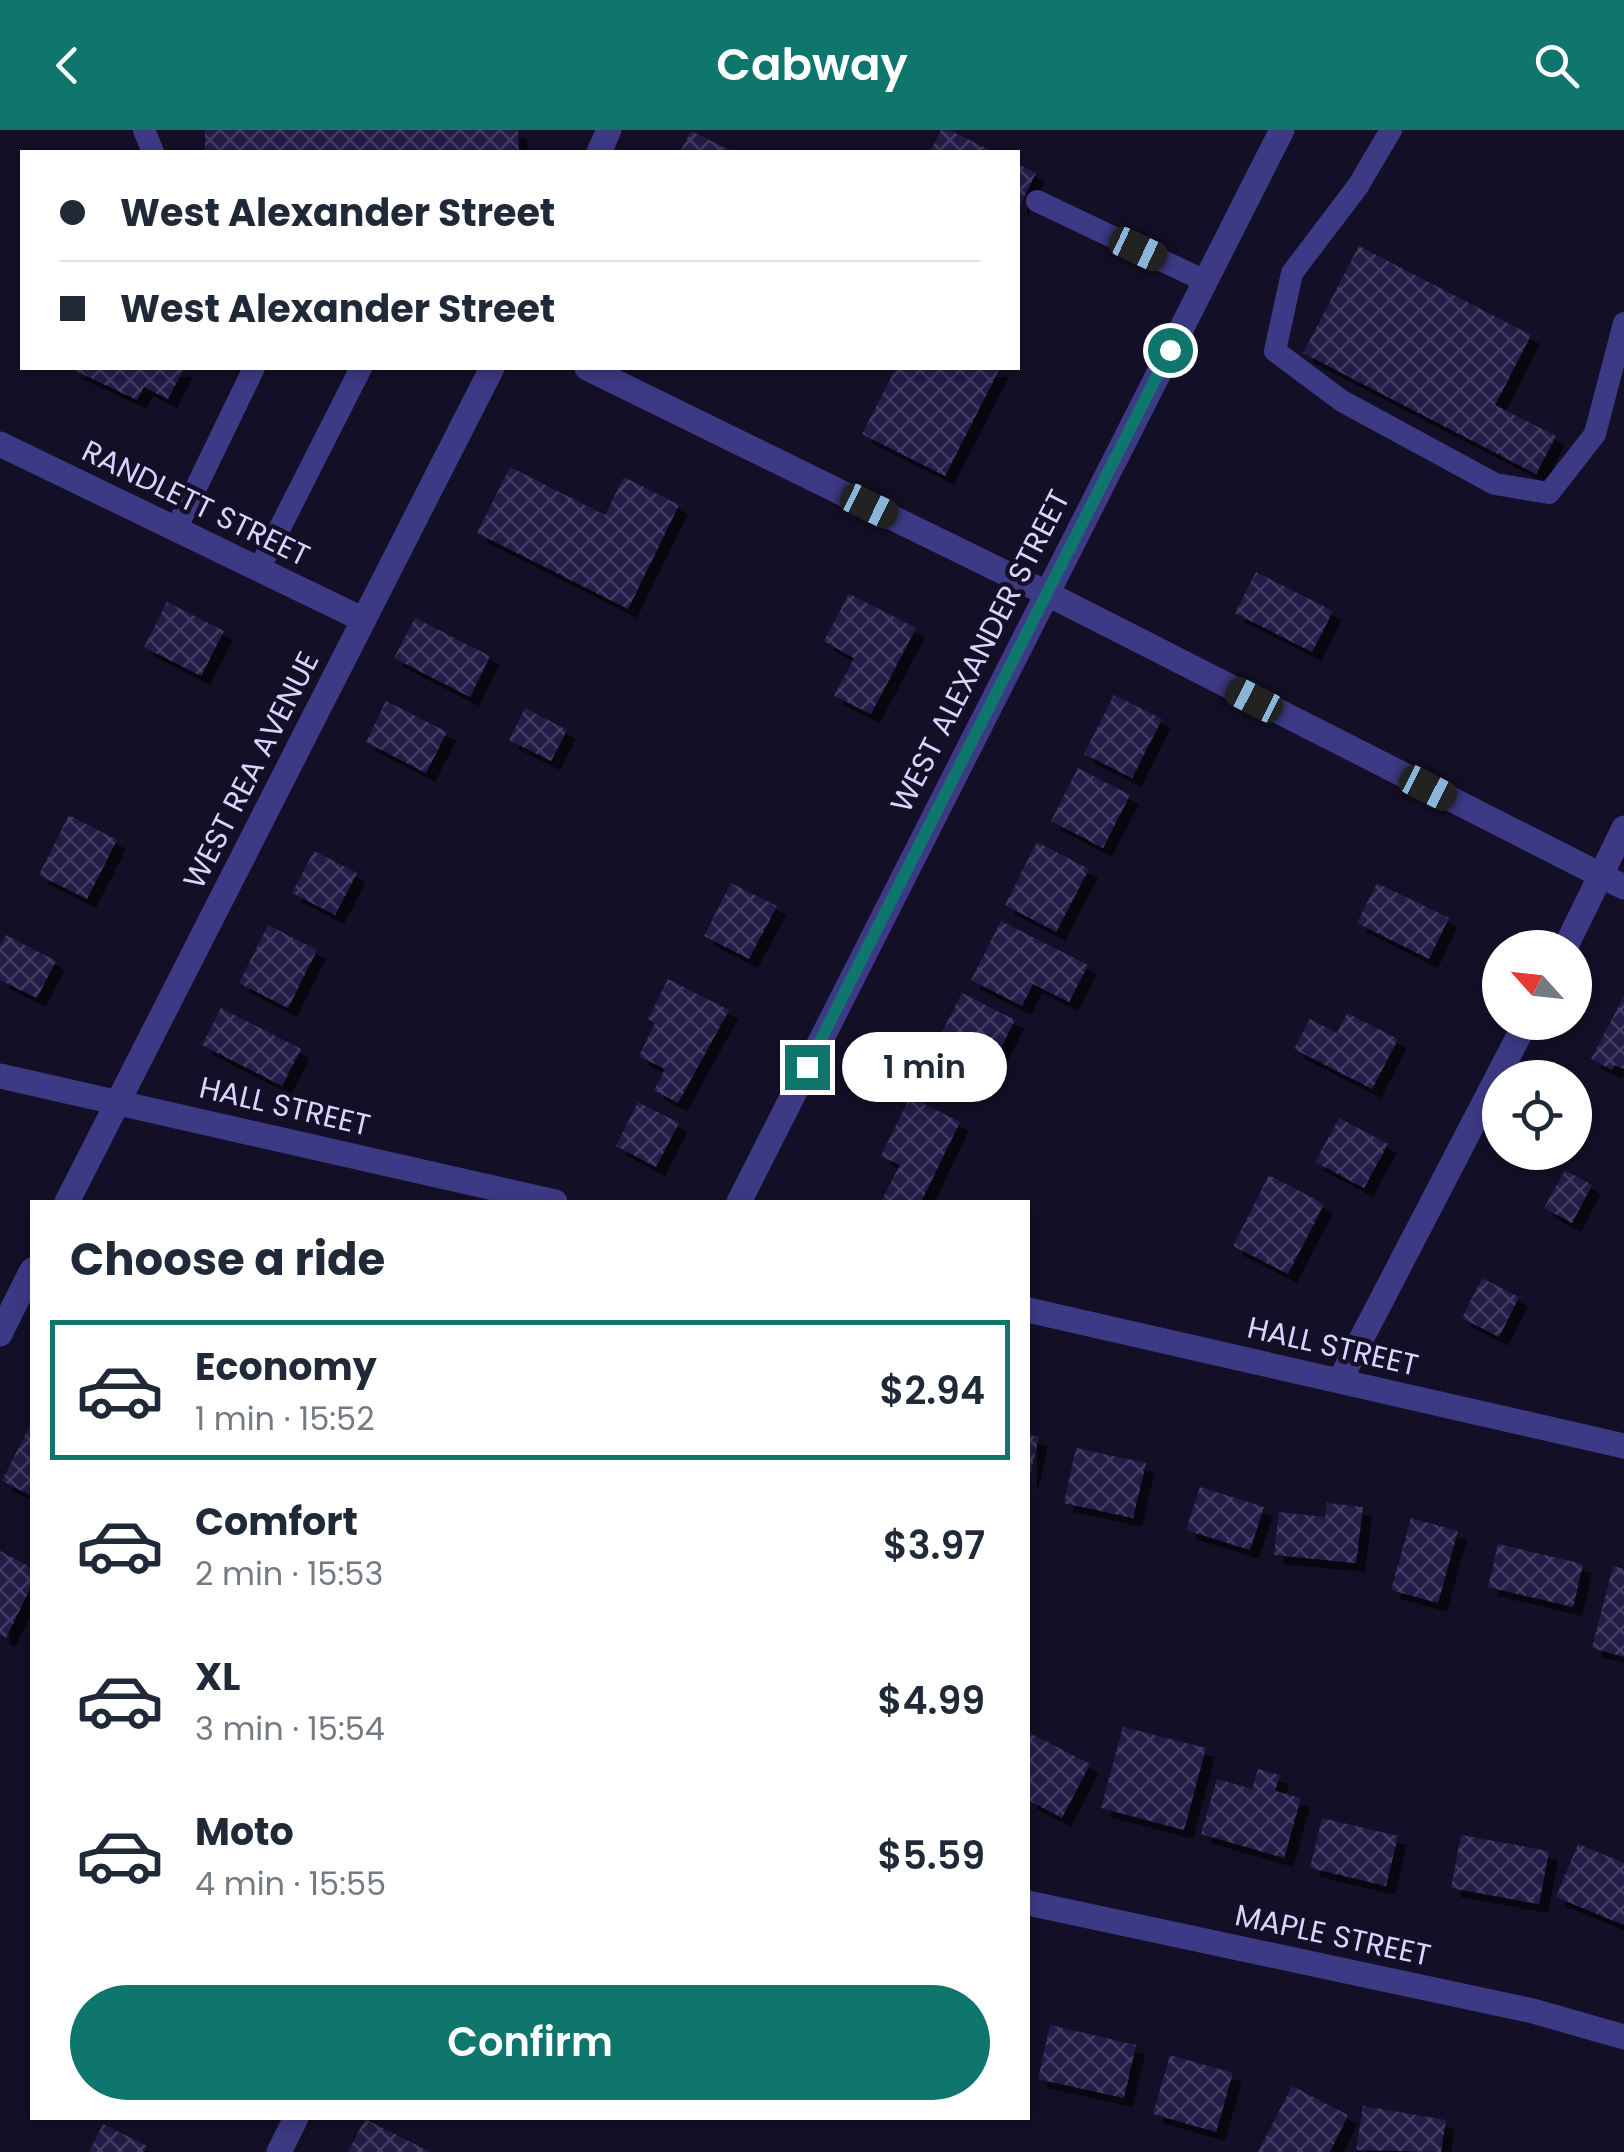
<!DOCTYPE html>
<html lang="en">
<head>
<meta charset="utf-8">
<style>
	:root { --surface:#fff; --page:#f6f6f7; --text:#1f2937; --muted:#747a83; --line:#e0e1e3; --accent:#0f766e }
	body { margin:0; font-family:Poppins,sans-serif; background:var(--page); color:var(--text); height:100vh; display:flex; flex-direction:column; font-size:38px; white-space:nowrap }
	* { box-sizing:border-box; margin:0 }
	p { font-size:32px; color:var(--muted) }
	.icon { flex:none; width:55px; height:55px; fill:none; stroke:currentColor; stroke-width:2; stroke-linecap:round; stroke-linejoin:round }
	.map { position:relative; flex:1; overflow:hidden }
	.panel { position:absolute; left:30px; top:1070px; width:1000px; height:920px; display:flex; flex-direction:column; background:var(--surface); border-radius:0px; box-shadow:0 5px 15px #0003 }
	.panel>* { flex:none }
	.guide { position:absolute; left:20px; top:20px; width:1000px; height:220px; border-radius:0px; box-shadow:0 5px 15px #0003; display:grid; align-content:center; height:220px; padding:0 40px; background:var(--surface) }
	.needle { width:65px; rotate:297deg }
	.buttons { position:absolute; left:1482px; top:800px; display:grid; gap:20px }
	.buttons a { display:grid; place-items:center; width:110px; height:110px; border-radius:50%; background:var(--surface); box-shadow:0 5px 15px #0003; font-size:50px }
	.end { position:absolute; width:45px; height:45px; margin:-22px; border:12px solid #0f766e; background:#fff; box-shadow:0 0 0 5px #fff }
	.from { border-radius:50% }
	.bubble { position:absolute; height:70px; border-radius:35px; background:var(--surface); box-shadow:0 5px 15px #0003; font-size:32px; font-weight:600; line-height:70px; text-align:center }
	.car { position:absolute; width:30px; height:60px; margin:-30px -15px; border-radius:12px; box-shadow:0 0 8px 2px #0007; background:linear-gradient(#222 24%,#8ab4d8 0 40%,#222 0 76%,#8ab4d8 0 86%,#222 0) }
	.guide b { display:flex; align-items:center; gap:35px; height:95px; font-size:38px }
	.guide b+b { border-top:2px solid var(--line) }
	.guide i { width:25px; height:25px; background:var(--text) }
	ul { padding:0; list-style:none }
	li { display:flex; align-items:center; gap:30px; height:140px; margin:0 20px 15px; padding:0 20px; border:5px solid transparent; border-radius:0px }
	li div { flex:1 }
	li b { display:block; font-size:38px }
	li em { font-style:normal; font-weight:600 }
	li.on { border-color:var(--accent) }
	li>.icon { width:90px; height:90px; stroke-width:1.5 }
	h2 { padding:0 40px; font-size:45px; line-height:120px }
	.cta { display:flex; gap:20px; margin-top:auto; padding:20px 40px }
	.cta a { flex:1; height:115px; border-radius:60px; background:var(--accent); color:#fff; font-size:40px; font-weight:600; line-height:115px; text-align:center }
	header { display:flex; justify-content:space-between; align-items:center; height:130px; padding:0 40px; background:var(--accent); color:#fff; font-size:45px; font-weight:600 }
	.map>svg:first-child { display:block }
	.building { fill:url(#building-cross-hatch); filter:url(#shadow) }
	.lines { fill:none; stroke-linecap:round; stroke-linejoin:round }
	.lane { stroke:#3d3a85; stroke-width:22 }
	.street { stroke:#3d3a85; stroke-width:25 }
	.route { stroke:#0f766e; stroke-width:12 }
	.labels { text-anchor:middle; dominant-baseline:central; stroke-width:9; stroke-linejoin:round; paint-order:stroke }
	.street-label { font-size:30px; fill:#d9d4ff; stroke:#130f26 }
</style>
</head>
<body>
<header><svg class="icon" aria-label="back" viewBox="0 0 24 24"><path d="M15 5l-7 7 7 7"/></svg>Cabway<svg class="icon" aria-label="search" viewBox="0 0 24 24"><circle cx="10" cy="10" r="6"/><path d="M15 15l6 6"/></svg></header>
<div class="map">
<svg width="1624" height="2022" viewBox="0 0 1624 2022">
	<defs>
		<pattern id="building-cross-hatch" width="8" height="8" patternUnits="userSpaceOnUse" patternTransform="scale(2.5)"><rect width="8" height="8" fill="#241b47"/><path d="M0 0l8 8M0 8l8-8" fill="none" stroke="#433b63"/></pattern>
		<filter id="shadow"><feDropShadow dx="9" dy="9" stdDeviation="0" flood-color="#0009"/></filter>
	</defs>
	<rect width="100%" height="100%" fill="#130f26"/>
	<path class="building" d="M205,0H518L519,22H205Z
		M941,0H949L994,22H930Z
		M691,1L734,22H680Z
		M1018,34L1036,43L1018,79Z
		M1359,116L1531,205L1495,275L1556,306L1536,344L1303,223Z
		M70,238H184L168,269L144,257L137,270Z
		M896,238H1000L945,346L862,304Z
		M510,337L605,385L624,347L679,375L628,479L477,403Z
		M1256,442L1333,481L1312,522L1235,483Z
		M849,464L916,498L871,584L834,566L854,528L824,511Z
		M167,472L224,501L201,546L144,517Z
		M415,488L490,526L470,567L394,528Z
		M1114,565L1162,589L1132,648L1084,624Z
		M386,571L447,602L426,643L366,612Z
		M525,578L567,600L551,631L509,610Z
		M1078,638L1130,665L1103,718L1051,691Z
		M69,685L117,710L87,769L39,745Z
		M1037,712L1089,739L1056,802L1005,775Z
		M314,721L357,743L335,785L292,763Z
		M731,753L777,776L749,829L704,806Z
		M1377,753L1449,788L1429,829L1357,793Z
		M1001,791L1088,835L1069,872L1033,854L1022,876L971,850Z
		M268,795L317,820L288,878L239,853Z
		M6,805L56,831L37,868L0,850V816Z
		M668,849L729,880L678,973L654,960L665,939L639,926L655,893L648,889Z
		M962,863L1015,890L983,953L930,926Z
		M1624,866V939L1615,935L1612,940L1591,929Z
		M221,878L301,919L282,956L202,915Z
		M1347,883L1398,909L1372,959L1294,919L1310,889L1337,903Z
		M910,967L960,992L921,1072H881L900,1035L881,1026Z
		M638,972L679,993L656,1037L616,1016Z
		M1339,988L1388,1014L1364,1058L1315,1032Z
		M1565,1040L1592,1055L1572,1093L1544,1078Z
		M1269,1045L1324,1074L1288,1144L1233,1116Z
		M1482,1148L1519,1167L1499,1207L1462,1188Z
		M32,1291V1366L2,1351Z
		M1028,1305L1039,1307L1029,1350H1028Z
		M1076,1318L1146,1333L1133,1388L1064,1373Z
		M1200,1357L1264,1377L1250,1420L1186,1400Z
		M1327,1373L1363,1377L1356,1433L1274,1425L1279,1382L1325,1387Z
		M1411,1388L1458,1401L1438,1473L1391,1460Z
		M1498,1414L1583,1434L1573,1477L1488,1457Z
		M0,1421L32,1438V1455L6,1508L0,1505Z
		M1613,1436L1624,1439V1527L1592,1518Z
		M1123,1597L1206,1618L1184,1700L1101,1678Z
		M1028,1602L1090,1634L1062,1688L1028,1670Z
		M1258,1639L1280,1645L1275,1661L1301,1668L1284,1728L1201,1704L1217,1649L1252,1659Z
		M1322,1688L1398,1706L1386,1756L1310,1738Z
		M1461,1705L1549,1721L1539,1774L1451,1758Z
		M1578,1714L1624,1733V1795L1556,1767Z
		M1050,1895L1136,1915L1124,1968L1038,1949Z
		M1170,1925L1233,1943L1216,2002L1153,1984Z
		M1292,1956L1348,1985L1330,2022H1258Z
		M1363,1976L1446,1990L1441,2022L1356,2020Z
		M365,1989L430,2022H348Z
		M103,1994L147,2016L144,2022H89Z"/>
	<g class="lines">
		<path class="lane" d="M144,0L153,22
			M1391,0L1358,56L1292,143L1275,221L1342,271L1495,354L1549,363L1595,304L1624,193
			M1037,71L1205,151
			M176,399L254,238
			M259,439L361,238"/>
		<path class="street" d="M599,22L609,0
			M587,238L1046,463L1624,757
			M0,314L364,490
			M1565,818L1624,698
			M0,946L555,1072
			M67,1072L492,238
			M739,1072L1282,0
			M1028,1180L1624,1316
			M0,1204L32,1140
			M1340,1250L1526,892
			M1028,1773L1533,1881L1624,1907
			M279,2022L296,1988"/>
	</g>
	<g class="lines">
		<path class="route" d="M807,937L1170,220"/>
	</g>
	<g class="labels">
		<g class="street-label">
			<text transform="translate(196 373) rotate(26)">RANDLETT STREET</text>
			<text transform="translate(980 521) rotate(-63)">WEST ALEXANDER STREET</text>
			<text transform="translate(251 640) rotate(-63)">WEST REA AVENUE</text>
			<text transform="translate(285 976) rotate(13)">HALL STREET</text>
			<text transform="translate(1333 1216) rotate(13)">HALL STREET</text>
			<text transform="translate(1333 1805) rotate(12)">MAPLE STREET</text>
		</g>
	</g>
</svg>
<div class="buttons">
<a><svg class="needle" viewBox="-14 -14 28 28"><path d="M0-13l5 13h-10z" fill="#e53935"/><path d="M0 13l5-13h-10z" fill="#747a83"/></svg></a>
<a><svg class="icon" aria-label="locate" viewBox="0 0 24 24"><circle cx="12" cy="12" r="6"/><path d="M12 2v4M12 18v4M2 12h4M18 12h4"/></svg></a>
</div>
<i class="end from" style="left:1170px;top:220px"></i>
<i class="end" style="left:807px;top:937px"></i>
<div class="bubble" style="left:842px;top:902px;width:165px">1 min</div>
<i class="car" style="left:1138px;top:119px;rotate:115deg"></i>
<i class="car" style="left:869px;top:376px;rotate:116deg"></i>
<i class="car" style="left:1254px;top:570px;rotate:297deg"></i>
<i class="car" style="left:1428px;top:658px;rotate:117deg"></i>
<div class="guide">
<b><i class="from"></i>West Alexander Street</b>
<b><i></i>West Alexander Street</b>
</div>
<section class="panel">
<h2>Choose a ride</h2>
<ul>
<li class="on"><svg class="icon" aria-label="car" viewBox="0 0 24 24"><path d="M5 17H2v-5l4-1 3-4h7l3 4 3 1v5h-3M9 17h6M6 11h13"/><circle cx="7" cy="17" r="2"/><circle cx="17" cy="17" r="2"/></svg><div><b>Economy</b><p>1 min · 15:52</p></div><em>$2.94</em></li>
<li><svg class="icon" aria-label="car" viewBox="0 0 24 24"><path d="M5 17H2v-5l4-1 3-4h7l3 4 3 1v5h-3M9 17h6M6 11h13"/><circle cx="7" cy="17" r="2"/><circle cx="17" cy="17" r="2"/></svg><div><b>Comfort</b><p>2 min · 15:53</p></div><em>$3.97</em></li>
<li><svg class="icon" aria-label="car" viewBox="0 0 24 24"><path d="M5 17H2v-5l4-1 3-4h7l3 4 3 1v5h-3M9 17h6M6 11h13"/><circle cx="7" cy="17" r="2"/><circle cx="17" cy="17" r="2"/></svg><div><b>XL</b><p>3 min · 15:54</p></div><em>$4.99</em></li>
<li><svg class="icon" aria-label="car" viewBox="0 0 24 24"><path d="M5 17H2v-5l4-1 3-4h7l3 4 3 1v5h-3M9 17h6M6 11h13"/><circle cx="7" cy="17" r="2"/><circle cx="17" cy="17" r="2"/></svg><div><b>Moto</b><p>4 min · 15:55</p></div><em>$5.59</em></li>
</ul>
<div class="cta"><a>Confirm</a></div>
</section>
</div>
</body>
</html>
